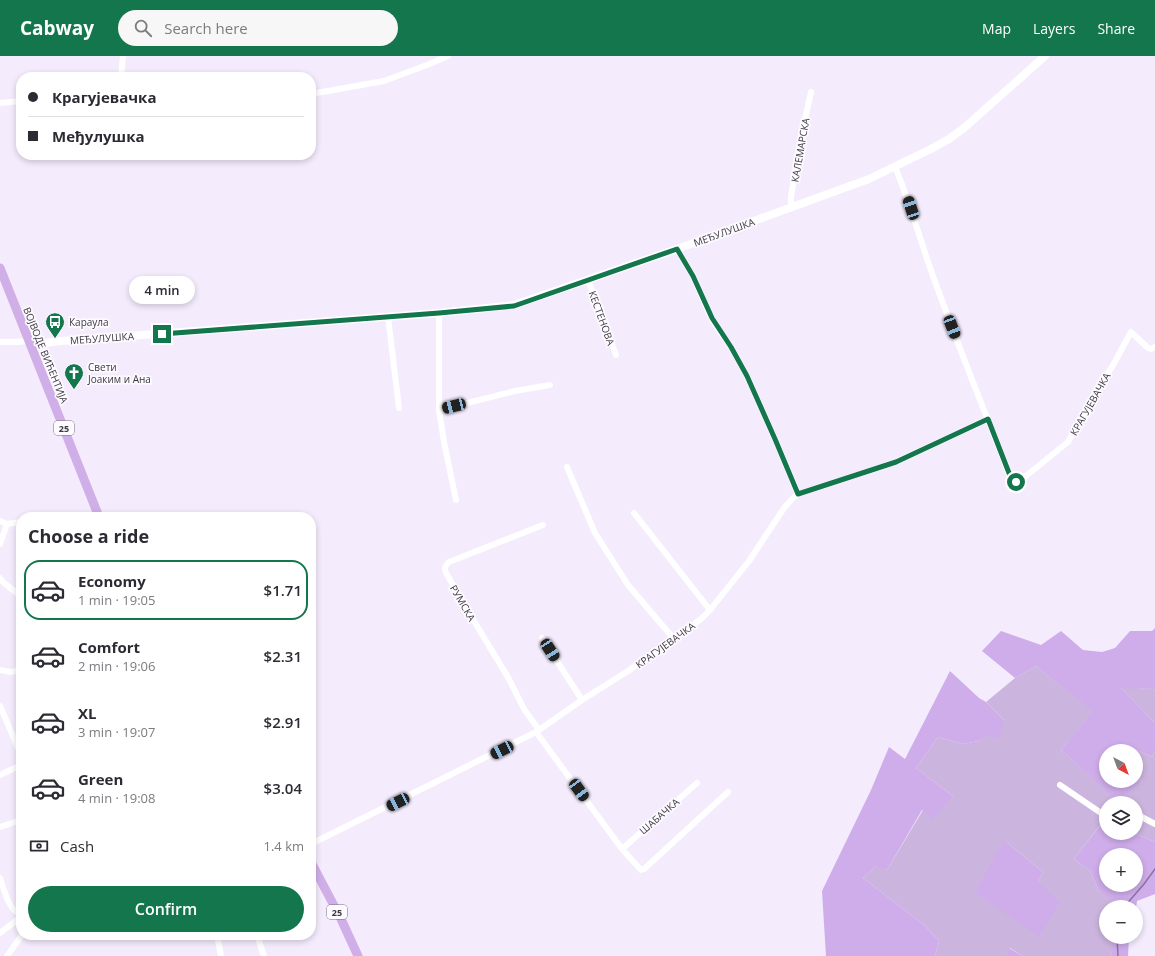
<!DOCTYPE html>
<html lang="en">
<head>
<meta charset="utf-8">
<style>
	:root { --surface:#fff; --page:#f7f7f7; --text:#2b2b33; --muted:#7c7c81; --line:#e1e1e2; --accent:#14764d }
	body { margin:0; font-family:"Open Sans",sans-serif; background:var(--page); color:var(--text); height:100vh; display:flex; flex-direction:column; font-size:15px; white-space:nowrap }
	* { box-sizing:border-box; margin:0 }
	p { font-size:13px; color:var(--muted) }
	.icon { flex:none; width:22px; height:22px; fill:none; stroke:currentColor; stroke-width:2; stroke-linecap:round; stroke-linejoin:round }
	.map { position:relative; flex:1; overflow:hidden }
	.panel { position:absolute; left:16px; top:456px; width:300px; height:428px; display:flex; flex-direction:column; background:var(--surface); border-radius:16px; box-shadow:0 2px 6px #0003 }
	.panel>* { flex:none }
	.hud { position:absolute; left:16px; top:16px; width:300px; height:88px; border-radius:16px; box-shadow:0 2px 6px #0003; display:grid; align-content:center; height:88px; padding:0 12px; background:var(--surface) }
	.needle { width:26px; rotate:139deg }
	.controls { position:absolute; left:1099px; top:688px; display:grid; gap:8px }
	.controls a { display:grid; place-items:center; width:44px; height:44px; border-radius:50%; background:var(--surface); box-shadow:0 2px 6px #0003; font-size:20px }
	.end { position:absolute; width:18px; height:18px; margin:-9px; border:5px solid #14764d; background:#fff; box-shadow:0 0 0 2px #fff }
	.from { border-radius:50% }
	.bubble { position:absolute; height:28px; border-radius:14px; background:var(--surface); box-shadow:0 2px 6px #0003; font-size:13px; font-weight:600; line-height:28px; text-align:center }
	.car { position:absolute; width:12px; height:24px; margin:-12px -6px; border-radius:5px; box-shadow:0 0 3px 1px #0007; background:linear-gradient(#222 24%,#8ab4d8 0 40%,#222 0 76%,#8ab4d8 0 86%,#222 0) }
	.hud b { display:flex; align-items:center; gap:14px; height:38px; font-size:15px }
	.hud b+b { border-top:1px solid var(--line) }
	.hud i { width:10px; height:10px; background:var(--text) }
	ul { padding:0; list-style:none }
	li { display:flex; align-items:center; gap:12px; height:60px; margin:0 8px 6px; padding:0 4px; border:2px solid transparent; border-radius:16px }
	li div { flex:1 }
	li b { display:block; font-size:15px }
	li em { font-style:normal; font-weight:600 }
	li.current { border-color:var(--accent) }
	li>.icon { width:36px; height:36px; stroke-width:1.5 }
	h2 { padding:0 12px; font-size:18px; line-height:48px }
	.pay { display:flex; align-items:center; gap:10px; height:44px; padding:0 12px; font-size:15px }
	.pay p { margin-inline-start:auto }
	.button { display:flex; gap:8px; margin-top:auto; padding:8px 12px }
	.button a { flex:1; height:46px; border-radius:24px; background:var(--accent); color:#fff; font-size:16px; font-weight:600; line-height:46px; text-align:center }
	header { display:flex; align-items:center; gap:24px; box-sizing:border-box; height:56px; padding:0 20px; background:var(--accent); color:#fff }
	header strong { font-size:19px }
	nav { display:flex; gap:22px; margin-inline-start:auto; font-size:14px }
	.search { width:280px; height:36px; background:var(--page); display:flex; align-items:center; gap:10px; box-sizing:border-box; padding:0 14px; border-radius:22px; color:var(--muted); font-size:15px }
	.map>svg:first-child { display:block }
	.green { fill:#cbb5de; fill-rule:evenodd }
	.forest { fill:#cfadea; fill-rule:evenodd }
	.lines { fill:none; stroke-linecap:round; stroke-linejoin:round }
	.stream { stroke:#8b729e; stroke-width:1.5 }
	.street { stroke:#fff; stroke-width:6 }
	.secondary { stroke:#fff; stroke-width:8 }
	.primary { stroke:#d0afe8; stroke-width:9 }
	.route { stroke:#14764d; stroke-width:5 }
	.labels { text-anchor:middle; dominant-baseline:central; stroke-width:3.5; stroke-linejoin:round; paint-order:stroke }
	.shield { fill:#fdfbff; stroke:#777379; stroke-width:1 }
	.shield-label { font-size:9px; font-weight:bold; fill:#3d3940 }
	.street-label { font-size:10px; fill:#3d3940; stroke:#fdfbff }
	.poi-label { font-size:10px; fill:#3d3940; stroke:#fdfbff; text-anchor:start }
</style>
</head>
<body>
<header>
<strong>Cabway</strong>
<div class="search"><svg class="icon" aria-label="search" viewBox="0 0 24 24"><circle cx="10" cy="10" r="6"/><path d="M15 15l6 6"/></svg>Search here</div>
<nav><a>Map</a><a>Layers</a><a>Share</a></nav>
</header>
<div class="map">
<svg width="1155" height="900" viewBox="0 0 1155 900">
	<rect width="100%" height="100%" fill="#f4ebfc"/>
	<path class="green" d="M1036,610L1094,656L1061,694L1118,745L1142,726L1136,721V695H1118L1130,691L1152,701L1155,695V786L1134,777H1136V747H1106V764H1104L1074,803L1090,815L1099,835L1123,842L1117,851H1106V881H1112V896L1110,900H1023L1010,892L1006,900H935L939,885L924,869L863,822L877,809L887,814L923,754L953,740L916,712L938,681L963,688L979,685L1004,664L986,646L1015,622ZM1004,784L1043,816L1038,826Z
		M1120,631L1153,633L1155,635V667Z"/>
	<path class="forest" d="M1155,572V635L1153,633L1121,632L1155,667V695L1152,701L1130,691L1118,695H1106V725H1136V721L1142,726L1118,746L1061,694L1093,656L1036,610L1015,622L982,595L1001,575L1041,589L1061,575L1083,594L1102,596L1115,592L1130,575H1152Z
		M950,615L979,642L986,646L1004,664L999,683L987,679L979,685L963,688L938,681L916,712L953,740L932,764L922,754L887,814L876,810L863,822L924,869L939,885L935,900H826L822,835L871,734L889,691L905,703Z
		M1105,763L1106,764V777H1134L1155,786V838L1137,845L1136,852L1140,867H1136V851H1117L1122,843L1116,846L1099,835L1090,815L1074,803ZM1106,799H1136V829H1106Z
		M1004,784L1043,816L1038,826L1060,846L1039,881L975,836Z
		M1112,881H1129L1128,900H1110L1112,896Z
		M1009,892L1023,900H1006Z"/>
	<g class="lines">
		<path class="stream" d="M1124,851L1144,828L1155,813
			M1117,881L1118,900"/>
		<path class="street" d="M121,21L123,0
			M311,38L384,25L427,9L448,0
			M0,47L21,45
			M895,111C910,146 920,184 933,220C955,281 979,342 1003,402C1006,410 1010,430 1021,424L1068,386L1095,336L1112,311L1131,276L1148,292L1151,293L1155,291
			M791,152V141L800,86L811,36
			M677,193L693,220L708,255L716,270L731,291L747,320L775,383L798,438
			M588,224L616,299
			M439,257V354L444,386L456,444
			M388,261L399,352
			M0,286H16L29,285
			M439,354L515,335L550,329
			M567,411L595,477L628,529L674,583
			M634,457L710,554
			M0,465L7,468L21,466
			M0,488L7,468
			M0,522L4,527L21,540
			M542,582L582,644
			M0,614L11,616L21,614
			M0,650L21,699
			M539,674L524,653L509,623L477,570L446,517C444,512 445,510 449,506L543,469
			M536,676L622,793L641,814L644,813L728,736
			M0,719L21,709
			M1060,729L1101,757H1106
			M1136,758L1155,768
			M0,771L21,764
			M311,788L536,676L582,644L628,615L674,583L701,563L710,554L749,505L784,452L793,442L798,438L896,406L988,363
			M622,793L697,727
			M0,822C4,833 9,856 21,858
			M0,877L21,861
			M217,879L221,900
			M257,879L264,900
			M7,900L22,879"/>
		<path class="secondary" d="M32,292L45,287L61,285L439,257L514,249L677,193L869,123L931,93L949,83L964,72L1045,0"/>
		<path class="primary" d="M0,212L99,461
			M311,806L341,863L358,900"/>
	</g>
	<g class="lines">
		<path class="route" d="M162,278L439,257L514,250L677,193L693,220L712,262L731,291L747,320L775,383L798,438L896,406L988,363L1009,417L1013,424L1016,426"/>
	</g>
	<defs>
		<symbol id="bus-pin" viewBox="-11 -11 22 30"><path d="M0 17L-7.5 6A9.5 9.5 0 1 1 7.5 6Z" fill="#14764d" stroke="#fdfbff"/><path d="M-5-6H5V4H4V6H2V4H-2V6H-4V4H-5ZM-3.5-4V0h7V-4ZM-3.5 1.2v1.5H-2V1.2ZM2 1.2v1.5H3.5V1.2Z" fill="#fff"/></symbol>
		<symbol id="church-pin" viewBox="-11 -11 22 30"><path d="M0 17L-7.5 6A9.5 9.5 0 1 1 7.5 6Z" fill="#14764d" stroke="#fdfbff"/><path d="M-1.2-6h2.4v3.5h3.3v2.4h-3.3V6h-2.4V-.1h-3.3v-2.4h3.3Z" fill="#fff"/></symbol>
	</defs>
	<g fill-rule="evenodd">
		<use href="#bus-pin" x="44" y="255" width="22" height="30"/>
		<use href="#church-pin" x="63" y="306" width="22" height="30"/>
	</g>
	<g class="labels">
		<g class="shield">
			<rect x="54" y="365" width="20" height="14" rx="3"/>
			<rect x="327" y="849" width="20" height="14" rx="3"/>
		</g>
		<g class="shield-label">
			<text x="64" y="372">25</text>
			<text x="337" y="856">25</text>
		</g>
		<g class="street-label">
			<text transform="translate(800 94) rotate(-80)">КАЛЕМАРСКА</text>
			<text transform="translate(724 176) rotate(-20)">МЕЂУЛУШКА</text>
			<text transform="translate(602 262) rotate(70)">КЕСТЕНОВА</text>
			<text transform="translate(102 282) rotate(-4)">МЕЂУЛУШКА</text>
			<text transform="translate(46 299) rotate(68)">ВОЈВОДЕ ВИЋЕНТИЈА</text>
			<text transform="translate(1090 348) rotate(-60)">КРАГУЈЕВАЧКА</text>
			<text transform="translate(463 547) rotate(60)">РУМСКА</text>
			<text transform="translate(665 589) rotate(-36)">КРАГУЈЕВАЧКА</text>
			<text transform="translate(659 760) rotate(-41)">ШАБАЧКА</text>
		</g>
		<g class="poi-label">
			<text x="69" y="266">Караула</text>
			<text x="88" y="311">Свети<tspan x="88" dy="12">Јоаким и Ана</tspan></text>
		</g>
	</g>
</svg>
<div class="controls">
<a><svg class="needle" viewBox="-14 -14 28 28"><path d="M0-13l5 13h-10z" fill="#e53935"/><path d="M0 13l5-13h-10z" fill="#7c7c81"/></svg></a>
<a><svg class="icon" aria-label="layers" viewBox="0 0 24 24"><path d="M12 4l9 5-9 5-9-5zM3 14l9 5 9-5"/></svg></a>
<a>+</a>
<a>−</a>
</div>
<i class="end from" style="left:1016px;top:426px"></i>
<i class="end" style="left:162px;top:278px"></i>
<div class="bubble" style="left:129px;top:220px;width:66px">4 min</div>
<i class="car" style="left:911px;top:152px;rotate:342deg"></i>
<i class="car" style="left:952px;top:271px;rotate:159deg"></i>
<i class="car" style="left:454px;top:350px;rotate:256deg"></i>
<i class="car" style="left:550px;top:594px;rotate:147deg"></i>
<i class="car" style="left:502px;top:694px;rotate:243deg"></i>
<i class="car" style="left:579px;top:734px;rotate:144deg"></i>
<i class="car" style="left:398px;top:746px;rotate:243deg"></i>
<div class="hud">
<b><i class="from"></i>Крагујевачка</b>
<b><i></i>Међулушка</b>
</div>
<section class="panel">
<h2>Choose a ride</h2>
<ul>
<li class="current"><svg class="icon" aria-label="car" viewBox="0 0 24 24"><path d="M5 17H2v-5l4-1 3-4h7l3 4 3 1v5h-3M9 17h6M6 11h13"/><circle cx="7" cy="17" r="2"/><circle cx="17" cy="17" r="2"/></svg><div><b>Economy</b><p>1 min · 19:05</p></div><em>$1.71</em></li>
<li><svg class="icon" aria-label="car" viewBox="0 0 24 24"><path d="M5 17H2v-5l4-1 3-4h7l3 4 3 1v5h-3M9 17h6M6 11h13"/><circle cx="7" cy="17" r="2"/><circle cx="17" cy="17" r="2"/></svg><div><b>Comfort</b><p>2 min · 19:06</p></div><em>$2.31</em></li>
<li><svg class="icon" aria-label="car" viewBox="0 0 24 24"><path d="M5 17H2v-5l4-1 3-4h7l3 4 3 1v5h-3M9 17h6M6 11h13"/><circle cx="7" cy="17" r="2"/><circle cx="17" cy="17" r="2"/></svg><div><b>XL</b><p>3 min · 19:07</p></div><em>$2.91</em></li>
<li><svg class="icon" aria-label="car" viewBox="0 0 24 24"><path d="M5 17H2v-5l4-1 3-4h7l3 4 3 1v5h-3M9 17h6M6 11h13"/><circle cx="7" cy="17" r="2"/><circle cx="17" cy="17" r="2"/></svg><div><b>Green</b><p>4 min · 19:08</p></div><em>$3.04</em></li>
</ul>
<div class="pay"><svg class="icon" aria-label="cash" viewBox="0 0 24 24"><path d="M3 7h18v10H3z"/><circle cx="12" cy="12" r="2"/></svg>Cash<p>1.4 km</p></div>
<div class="button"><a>Confirm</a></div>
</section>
</div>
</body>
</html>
